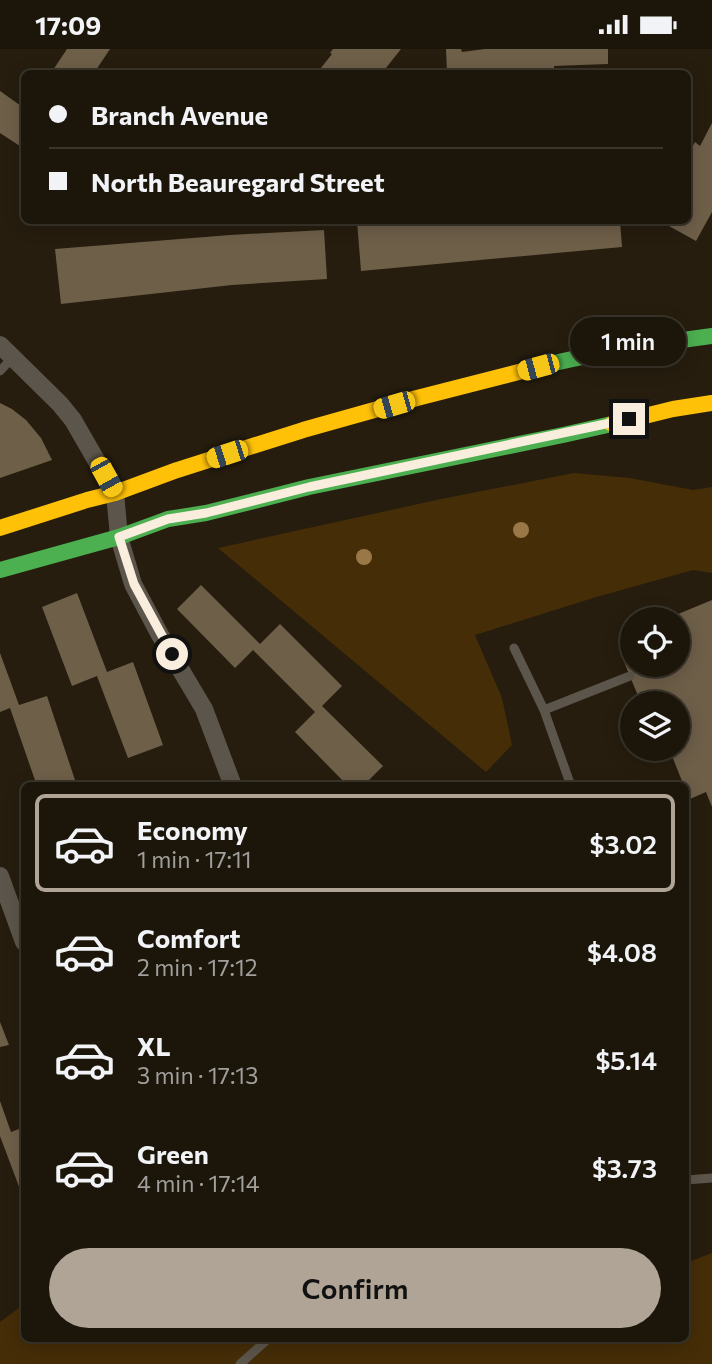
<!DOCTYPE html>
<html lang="en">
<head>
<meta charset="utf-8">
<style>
	:root { --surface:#1c160a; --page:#292318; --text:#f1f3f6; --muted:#a09f9c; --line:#3a352b; --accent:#afa495 }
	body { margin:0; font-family:Commissioner,sans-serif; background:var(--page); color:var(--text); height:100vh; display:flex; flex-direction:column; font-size:26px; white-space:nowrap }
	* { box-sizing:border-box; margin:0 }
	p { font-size:23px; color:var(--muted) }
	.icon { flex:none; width:38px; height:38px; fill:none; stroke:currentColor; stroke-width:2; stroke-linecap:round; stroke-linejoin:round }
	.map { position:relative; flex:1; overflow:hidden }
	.drawer { position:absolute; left:21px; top:733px; width:668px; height:560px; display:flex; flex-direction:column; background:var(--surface); border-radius:10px; box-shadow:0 4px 18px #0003,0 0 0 2px var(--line) }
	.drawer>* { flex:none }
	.guide { position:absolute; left:21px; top:21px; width:670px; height:154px; border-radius:10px; box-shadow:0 4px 18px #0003,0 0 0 2px var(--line); display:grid; align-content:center; height:154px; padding:0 28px; background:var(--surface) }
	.controls { position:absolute; left:620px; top:558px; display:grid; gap:14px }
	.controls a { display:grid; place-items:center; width:70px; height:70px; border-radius:50%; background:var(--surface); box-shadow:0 4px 18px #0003,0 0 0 2px var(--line); font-size:35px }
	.end { position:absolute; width:32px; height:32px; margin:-16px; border:9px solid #f9eddd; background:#111; box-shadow:0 0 0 4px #111 }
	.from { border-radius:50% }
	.bubble { position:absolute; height:49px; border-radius:24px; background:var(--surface); box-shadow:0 4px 18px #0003,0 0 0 2px var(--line); font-size:23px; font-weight:600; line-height:49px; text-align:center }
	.car { position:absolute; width:21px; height:42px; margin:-21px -10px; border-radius:9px; box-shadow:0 0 5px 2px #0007; background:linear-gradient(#f5c518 24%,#345 0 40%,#f5c518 0 76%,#345 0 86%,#f5c518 0) }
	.guide b { display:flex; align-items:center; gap:24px; height:66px; font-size:26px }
	.guide b+b { border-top:2px solid var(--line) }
	.guide i { width:18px; height:18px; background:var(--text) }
	ul { padding:12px 0 0; list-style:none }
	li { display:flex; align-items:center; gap:21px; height:98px; margin:0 14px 10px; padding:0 14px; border:4px solid transparent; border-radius:10px }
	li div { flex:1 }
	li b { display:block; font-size:26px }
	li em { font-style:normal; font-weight:600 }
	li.selected { border-color:var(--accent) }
	li>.icon { width:63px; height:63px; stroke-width:1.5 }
	.primary-button { display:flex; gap:14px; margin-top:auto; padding:14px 28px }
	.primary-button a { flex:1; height:80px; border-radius:42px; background:var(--accent); color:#111; font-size:28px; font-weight:600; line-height:80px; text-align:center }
	.status { display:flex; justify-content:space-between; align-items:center; height:49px; padding:0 35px; background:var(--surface); direction:ltr }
	.status svg { height:19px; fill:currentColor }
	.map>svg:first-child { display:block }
	.green { fill:#452d07 }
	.building { fill:#6e5f49 }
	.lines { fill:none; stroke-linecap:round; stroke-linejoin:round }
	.lane { stroke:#5c554b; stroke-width:9 }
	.street { stroke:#5c554b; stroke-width:18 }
	.fast { stroke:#4caf50; stroke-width:16 }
	.slow { stroke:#ffc107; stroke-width:16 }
	.tree { fill:#9a7746 }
	.route { stroke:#f9eddd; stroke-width:9 }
</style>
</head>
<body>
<div class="status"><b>17:09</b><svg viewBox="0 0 49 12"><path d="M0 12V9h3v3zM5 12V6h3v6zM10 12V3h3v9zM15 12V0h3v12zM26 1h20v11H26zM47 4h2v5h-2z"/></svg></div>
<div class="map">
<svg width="712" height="1315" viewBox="0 0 712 1315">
	<rect width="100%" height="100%" fill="#261d0e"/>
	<path class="green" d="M574,424L630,429L693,441L712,438V524L693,521L593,549L475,586L502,649L512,696L486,723L218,499L441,450Z
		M712,1204V1315H0V1273L24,1255V1290H686V1214Z"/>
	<path class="building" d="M67,0H110L94,24H51Z
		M333,0H401L382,24H317L332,5L330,4Z
		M446,0H461L462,3L485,0H608V15L554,17V24H447Z
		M0,42L24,59V97L23,99L0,84Z
		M712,74V163L696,192L660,172H688V106L695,93L700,97Z
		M357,172H620L622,198L361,222Z
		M324,181L327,230L232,236L61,255L55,200L230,186Z
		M0,354L12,360L26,371L41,389L52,411L0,429Z
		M201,536L260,595L280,575L342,637L322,657L383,717L363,737H348L295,683L315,663L253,601L235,619L177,560Z
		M77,544L107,623L133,613L163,696L128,709L97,627L72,637L42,558Z
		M712,551V758L706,743L690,750L686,737H684L670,702L677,700V654H641L620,603L632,598V616H677V570H666Z
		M0,604L19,656L47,647L75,731L57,737H37L10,659L0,663Z
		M0,973L9,996L0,998Z
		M0,1052L11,1083L24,1078V1151L0,1087Z"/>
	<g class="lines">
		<path class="lane" d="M0,322L13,308
			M514,599L544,661L571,737
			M544,661L630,627
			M686,1131L712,1129
			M240,1315L268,1290"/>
		<path class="street" d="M0,296L60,355L73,371L115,444L119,488L133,535L160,586L204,660L233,737
			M0,827L24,893"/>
		<path class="fast" d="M534,319C592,304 652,295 712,287
			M0,521L119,488L168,470L206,464L309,438L563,386L612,375"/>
		<path class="slow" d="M612,375L673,360L712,354
			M0,479L87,451L115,444L177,421L303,381L417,349L534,319"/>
	</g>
	<g class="tree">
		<circle cx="521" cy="481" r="8"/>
		<circle cx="364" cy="508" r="8"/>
	</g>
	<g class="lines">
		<path class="route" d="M172,605L134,535L119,488L168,470L206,464L309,438L629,370"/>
	</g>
</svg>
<div class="controls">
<a><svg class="icon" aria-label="locate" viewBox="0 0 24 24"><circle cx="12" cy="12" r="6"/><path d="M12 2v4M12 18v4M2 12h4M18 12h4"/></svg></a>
<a><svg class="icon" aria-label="layers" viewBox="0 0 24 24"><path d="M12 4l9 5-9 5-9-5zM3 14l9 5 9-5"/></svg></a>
</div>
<i class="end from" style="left:172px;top:605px"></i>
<i class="end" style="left:629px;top:370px"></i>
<div class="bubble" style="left:570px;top:268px;width:116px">1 min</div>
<i class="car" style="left:538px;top:318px;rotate:255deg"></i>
<i class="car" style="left:394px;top:356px;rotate:254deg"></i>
<i class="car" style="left:227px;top:405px;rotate:252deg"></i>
<i class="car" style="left:106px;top:428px;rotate:151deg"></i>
<div class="guide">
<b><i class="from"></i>Branch Avenue</b>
<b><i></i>North Beauregard Street</b>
</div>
<section class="drawer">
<ul>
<li class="selected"><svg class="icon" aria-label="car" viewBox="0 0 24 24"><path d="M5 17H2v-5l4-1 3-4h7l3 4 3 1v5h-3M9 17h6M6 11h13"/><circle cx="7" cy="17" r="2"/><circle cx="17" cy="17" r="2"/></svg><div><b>Economy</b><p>1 min · 17:11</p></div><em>$3.02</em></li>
<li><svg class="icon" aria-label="car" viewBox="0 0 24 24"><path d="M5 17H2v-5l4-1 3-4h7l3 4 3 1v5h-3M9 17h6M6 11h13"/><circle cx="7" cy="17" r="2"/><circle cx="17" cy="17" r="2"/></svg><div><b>Comfort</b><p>2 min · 17:12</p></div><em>$4.08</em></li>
<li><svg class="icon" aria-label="car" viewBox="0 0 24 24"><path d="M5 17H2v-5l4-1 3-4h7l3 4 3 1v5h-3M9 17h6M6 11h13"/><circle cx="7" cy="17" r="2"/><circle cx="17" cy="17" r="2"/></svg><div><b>XL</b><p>3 min · 17:13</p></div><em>$5.14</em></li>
<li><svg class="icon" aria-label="car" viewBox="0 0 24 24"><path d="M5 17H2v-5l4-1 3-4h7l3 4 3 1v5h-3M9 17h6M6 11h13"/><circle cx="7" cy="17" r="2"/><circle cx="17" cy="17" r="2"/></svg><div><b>Green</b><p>4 min · 17:14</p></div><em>$3.73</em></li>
</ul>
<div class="primary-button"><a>Confirm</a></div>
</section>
</div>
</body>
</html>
